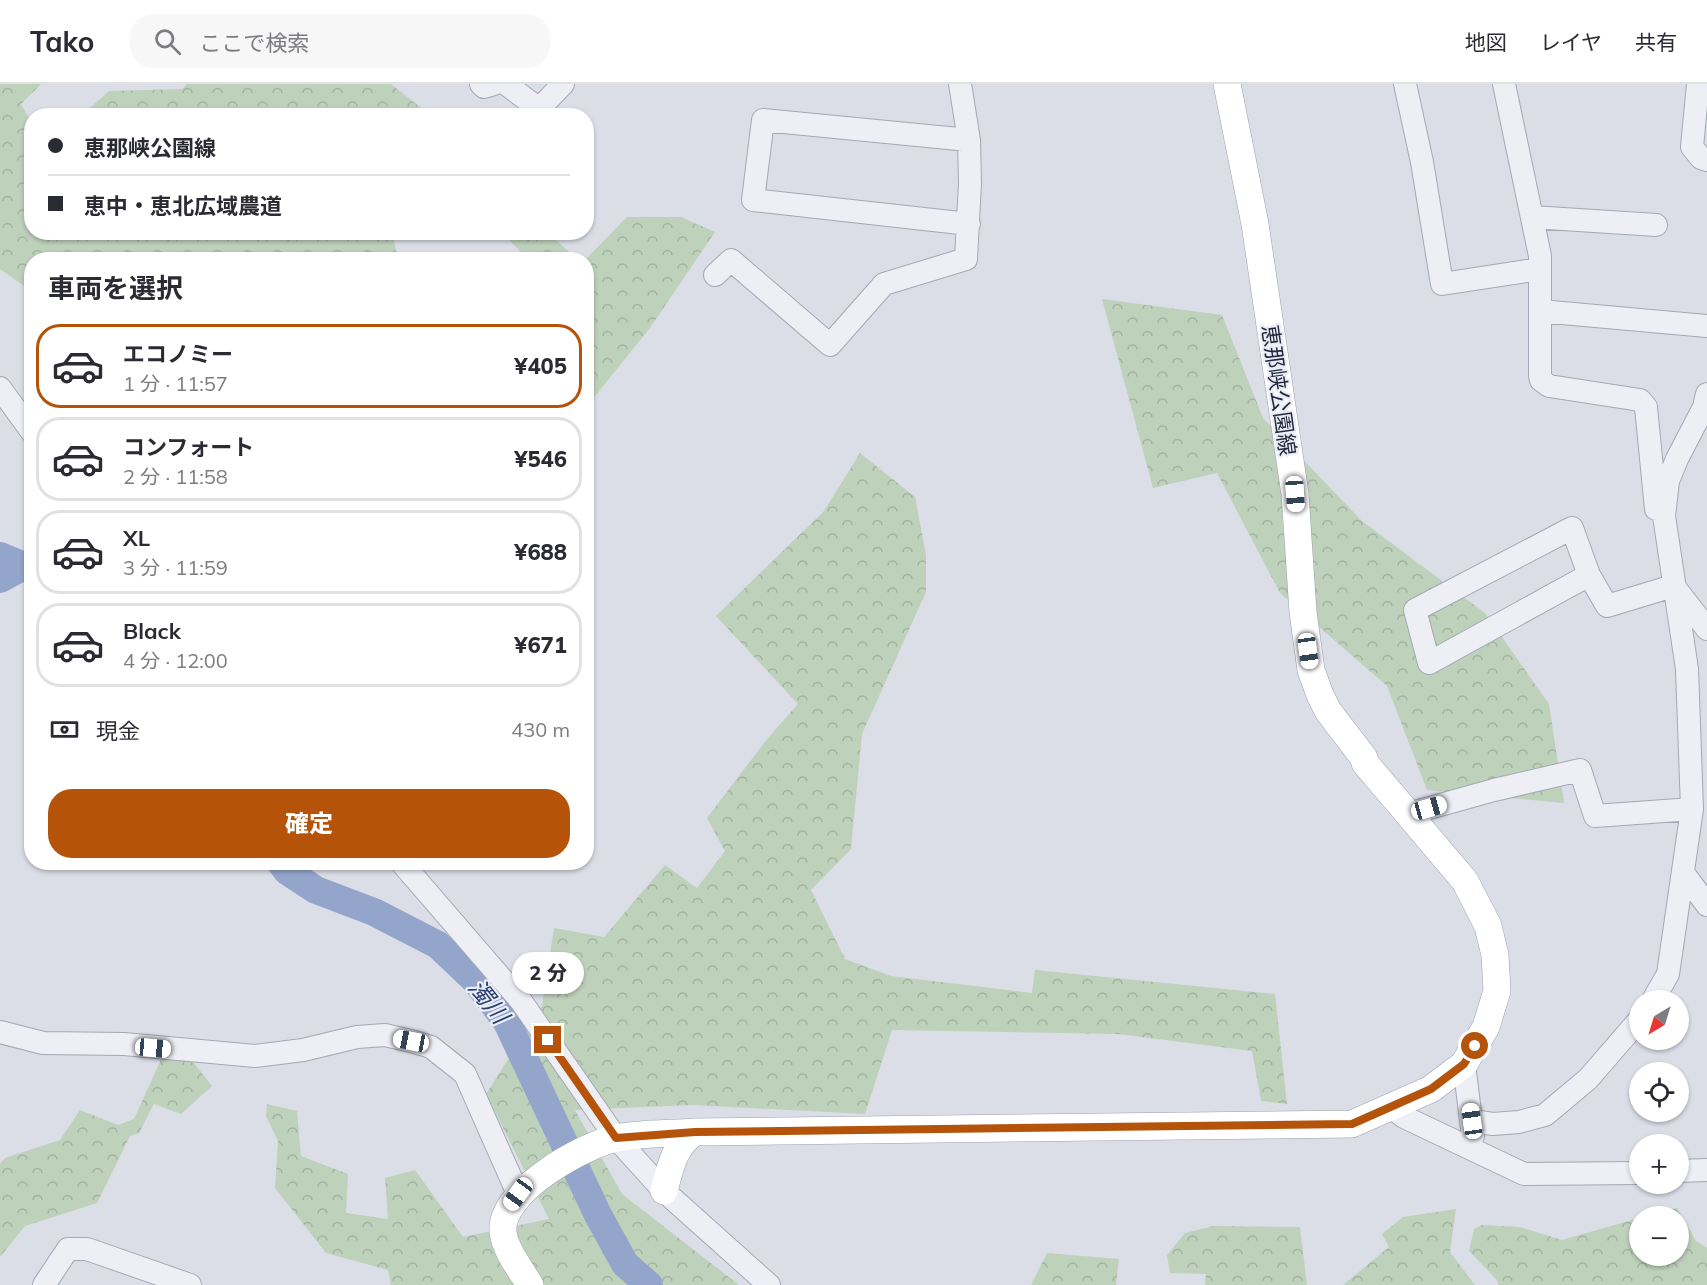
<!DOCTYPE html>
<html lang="ja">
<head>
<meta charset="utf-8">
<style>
	:root { --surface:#fff; --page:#f7f7f7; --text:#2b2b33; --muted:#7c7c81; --line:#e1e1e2; --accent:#b45309 }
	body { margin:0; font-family:Mulish,"Noto Sans JP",sans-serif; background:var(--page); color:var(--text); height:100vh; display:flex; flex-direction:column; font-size:22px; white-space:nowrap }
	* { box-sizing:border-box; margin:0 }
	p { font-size:20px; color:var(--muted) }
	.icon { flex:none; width:33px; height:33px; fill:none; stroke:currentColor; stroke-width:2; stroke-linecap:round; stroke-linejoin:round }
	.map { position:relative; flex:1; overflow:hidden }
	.panel { position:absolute; left:24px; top:168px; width:570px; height:618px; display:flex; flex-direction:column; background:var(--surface); border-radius:24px; box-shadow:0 2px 4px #0004 }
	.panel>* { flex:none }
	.guide { position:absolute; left:24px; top:24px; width:570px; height:132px; border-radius:24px; box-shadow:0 2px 4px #0004; display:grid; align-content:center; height:132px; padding:0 24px; background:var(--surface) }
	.needle { width:39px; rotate:218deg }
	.fabs { position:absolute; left:1629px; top:906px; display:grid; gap:12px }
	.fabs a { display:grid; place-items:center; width:60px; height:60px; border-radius:50%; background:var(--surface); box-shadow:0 2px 4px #0004; font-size:30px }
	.end { position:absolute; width:27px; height:27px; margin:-14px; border:8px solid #b45309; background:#fff; box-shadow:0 0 0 3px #fff }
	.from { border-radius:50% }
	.bubble { position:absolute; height:42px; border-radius:21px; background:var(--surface); box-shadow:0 2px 4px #0004; font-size:20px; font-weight:800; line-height:42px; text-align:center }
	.car { position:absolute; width:18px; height:36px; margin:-18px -9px; border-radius:8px; box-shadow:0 0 4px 2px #0007; background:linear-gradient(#fff 24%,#345 0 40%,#fff 0 76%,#345 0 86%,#fff 0) }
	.guide b { display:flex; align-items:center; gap:21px; height:57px; font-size:22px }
	.guide b+b { border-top:2px solid var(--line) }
	.guide i { width:15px; height:15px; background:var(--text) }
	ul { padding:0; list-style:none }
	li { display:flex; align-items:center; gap:18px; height:84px; margin:0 12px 9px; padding:0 12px; border:3px solid var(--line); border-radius:24px }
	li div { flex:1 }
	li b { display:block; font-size:22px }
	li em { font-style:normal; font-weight:800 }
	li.current { border-color:var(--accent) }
	li>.icon { width:54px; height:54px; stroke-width:1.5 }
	h2 { padding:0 24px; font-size:27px; line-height:72px }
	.pay { display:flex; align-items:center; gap:15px; height:66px; padding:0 24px; font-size:22px }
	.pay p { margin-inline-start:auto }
	.cta { display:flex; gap:12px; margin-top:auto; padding:12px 24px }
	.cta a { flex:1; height:69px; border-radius:24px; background:var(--accent); color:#fff; font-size:24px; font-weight:800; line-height:69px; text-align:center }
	header { display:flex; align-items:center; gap:36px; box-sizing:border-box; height:84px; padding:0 30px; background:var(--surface); border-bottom:2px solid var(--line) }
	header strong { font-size:28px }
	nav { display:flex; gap:33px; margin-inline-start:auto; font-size:21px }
	.search { width:420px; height:54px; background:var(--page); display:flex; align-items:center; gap:15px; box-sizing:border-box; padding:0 21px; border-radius:24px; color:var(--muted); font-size:22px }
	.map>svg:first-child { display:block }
	.forest { fill:url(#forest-crowns) }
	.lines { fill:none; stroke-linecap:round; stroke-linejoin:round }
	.river { stroke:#93a5ca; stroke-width:28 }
	.minor-casing { stroke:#a4a8b4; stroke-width:24 }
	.major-casing { stroke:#9aa0b3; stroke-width:28 }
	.minor { stroke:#eeeff5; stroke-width:22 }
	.major { stroke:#fff; stroke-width:27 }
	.route { stroke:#b45309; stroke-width:8 }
	.labels { text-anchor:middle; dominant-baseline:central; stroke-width:4.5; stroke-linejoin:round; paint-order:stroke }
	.street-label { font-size:22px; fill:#24293e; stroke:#eaedf5 }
	.water-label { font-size:24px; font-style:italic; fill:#2c4174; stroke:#eaedf5 }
</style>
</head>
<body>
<header>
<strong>Tako</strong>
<div class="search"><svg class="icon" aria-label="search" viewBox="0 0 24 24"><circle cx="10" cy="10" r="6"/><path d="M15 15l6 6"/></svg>ここで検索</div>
<nav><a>地図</a><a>レイヤ</a><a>共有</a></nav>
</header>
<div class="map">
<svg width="1707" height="1201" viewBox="0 0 1707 1201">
	<defs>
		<pattern id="forest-crowns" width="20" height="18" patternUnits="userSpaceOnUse" patternTransform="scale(1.5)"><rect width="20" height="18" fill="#bed1bb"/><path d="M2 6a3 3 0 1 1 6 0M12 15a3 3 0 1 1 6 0" fill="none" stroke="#a3b3a2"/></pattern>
	</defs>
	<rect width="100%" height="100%" fill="#dbdee7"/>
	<path class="forest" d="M0,0H41L21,20L31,38L32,148L392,149L398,175L32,176L31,207L0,185Z
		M187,0H391L430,31H82L109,7L182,5Z
		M627,133H681L715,148L650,244L587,322L586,175Z
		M502,149H548L577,175H528Z
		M1102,215L1222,231L1263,334L1362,437L1485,529L1549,620L1564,719L1427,706L1387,602L1280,509L1217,389L1153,404Z
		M860,369L915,413L926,471V508L862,650L851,765L811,806L845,875L891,892L1032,909L1035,886L1275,910L1287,1020L1261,1017L1252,967L1118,950L892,946L865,1030L693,1021L575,1026L622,1110L739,1201H391L388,1186L326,1169L275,1104L278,1057L266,1032L267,1020L297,1027L301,1072L348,1090L346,1129L388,1135L385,1094L415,1086L463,1153L549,1135L486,1010L542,922L554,844L604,853L665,781L697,804L725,767L707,734L767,655L798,620L716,532L824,427Z
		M163,971L194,979L212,1002L181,1030L154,1020L139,1049L130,1052L97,1119L25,1142L0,1173V1080L5,1074L60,1056L80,1026L118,1041L134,1035Z
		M1677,1124L1696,1157L1707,1164V1201H1499L1496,1195L1469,1167L1474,1145L1482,1141L1520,1143L1562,1156L1639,1134L1640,1172H1678V1132H1646Z
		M1456,1125L1450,1168L1475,1201H1343L1389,1163L1382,1150L1403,1133Z
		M1213,1142L1300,1143L1307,1201H1205L1206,1190L1170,1189L1167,1171L1185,1149Z
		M1047,1169L1119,1175L1116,1201H1031Z"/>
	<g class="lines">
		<path class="river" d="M0,472L24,482L0,495
			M280,778L287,787L316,806L374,828L438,861L476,897L507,938L598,1131L625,1180L649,1201"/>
		<defs>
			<path id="minor" d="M481,0L484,3L494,0
				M506,0L539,25L563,0
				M1405,0L1422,78L1442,200L1540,185
				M1504,0L1540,172V292L1541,296L1549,302L1640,316L1646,323L1656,425
				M1698,0L1692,63L1701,74L1707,76
				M969,56L763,36L753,116L969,140
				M1532,133L1656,141
				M715,191L731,176L830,261L884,200L966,175L970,99L969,56L960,0
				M1540,227L1707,242
				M0,304L32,348
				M1589,491L1429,579L1415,526L1572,444L1589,491L1607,522L1673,502
				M1676,505L1707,545
				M1408,730L1494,706L1580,686L1595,732L1692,725
				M401,778L521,917L616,1054L664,1107L769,1201
				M1684,790L1707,821
				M1653,916L1668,890L1692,725L1687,585L1664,432L1668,397L1677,375L1704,323L1707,310
				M0,948L43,959L124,960L255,972L303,966L357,953L385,951L411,957L431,963L465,990L518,1110
				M1464,980L1473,1052
				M1392,1024L1404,1033L1524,1090L1640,1089
				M1472,1037L1493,1040L1519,1038L1545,1031L1588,995L1640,935
				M1678,1087L1707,1086
				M44,1201L68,1165H87L190,1201"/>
			<path id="major" d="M664,1107C670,1084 674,1061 695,1048
				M530,1201C521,1186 505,1166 503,1148C499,1108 583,1061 617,1054C642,1049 670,1050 695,1048L1352,1040L1431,1005L1464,980L1486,943L1497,907L1495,871L1488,842L1465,797L1365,679L1364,674L1328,627L1320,611L1311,586L1303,528L1295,410L1255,140L1227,0"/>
		</defs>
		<use href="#minor" class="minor-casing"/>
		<use href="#major" class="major-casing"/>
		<use href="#minor" class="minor"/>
		<use href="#major" class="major"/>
	</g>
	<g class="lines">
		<path class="route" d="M548,956L616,1054L695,1048L1352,1040L1431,1005L1464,980L1475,962"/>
	</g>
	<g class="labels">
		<g class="street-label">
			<text transform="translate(1279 306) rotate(82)">恵那峡公園線</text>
		</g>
		<g class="water-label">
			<text transform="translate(489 917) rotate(52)">濁川</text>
		</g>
	</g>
</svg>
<div class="fabs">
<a><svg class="needle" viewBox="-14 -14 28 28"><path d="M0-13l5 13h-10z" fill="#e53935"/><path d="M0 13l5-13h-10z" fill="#7c7c81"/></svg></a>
<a><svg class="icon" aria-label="locate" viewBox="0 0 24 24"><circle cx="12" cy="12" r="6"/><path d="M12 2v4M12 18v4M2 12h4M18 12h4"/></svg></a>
<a>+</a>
<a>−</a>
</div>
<i class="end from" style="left:1475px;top:962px"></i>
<i class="end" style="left:548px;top:956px"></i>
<div class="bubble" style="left:512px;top:868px;width:72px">2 分</div>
<i class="car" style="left:1295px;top:410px;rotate:176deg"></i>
<i class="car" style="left:1308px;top:567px;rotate:172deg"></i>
<i class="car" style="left:1429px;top:724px;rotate:74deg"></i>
<i class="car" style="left:411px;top:957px;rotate:281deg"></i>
<i class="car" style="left:153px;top:964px;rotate:95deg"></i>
<i class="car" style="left:1472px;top:1037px;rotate:352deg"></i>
<i class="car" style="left:518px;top:1110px;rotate:216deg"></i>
<div class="guide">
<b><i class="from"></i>恵那峡公園線</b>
<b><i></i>恵中・恵北広域農道</b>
</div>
<section class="panel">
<h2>車両を選択</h2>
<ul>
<li class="current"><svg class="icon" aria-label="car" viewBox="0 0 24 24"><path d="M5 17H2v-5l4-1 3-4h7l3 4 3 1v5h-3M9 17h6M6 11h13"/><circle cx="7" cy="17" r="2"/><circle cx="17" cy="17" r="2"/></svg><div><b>エコノミー</b><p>1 分 · 11:57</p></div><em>¥405</em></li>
<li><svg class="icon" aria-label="car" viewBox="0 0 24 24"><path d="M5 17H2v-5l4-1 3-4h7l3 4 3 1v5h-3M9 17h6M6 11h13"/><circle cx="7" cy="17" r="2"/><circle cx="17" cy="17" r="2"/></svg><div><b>コンフォート</b><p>2 分 · 11:58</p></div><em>¥546</em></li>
<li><svg class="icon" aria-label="car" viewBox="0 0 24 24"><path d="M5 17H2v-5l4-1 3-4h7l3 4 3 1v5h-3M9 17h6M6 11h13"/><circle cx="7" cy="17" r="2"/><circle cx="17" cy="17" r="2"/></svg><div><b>XL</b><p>3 分 · 11:59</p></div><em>¥688</em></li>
<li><svg class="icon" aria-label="car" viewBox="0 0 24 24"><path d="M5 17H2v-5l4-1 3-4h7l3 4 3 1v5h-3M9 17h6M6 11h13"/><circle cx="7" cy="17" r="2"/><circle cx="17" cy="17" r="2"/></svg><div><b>Black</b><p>4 分 · 12:00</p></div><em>¥671</em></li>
</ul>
<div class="pay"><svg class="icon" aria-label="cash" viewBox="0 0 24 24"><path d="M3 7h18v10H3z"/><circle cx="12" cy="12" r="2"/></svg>現金<p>430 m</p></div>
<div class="cta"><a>確定</a></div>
</section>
</div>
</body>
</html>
